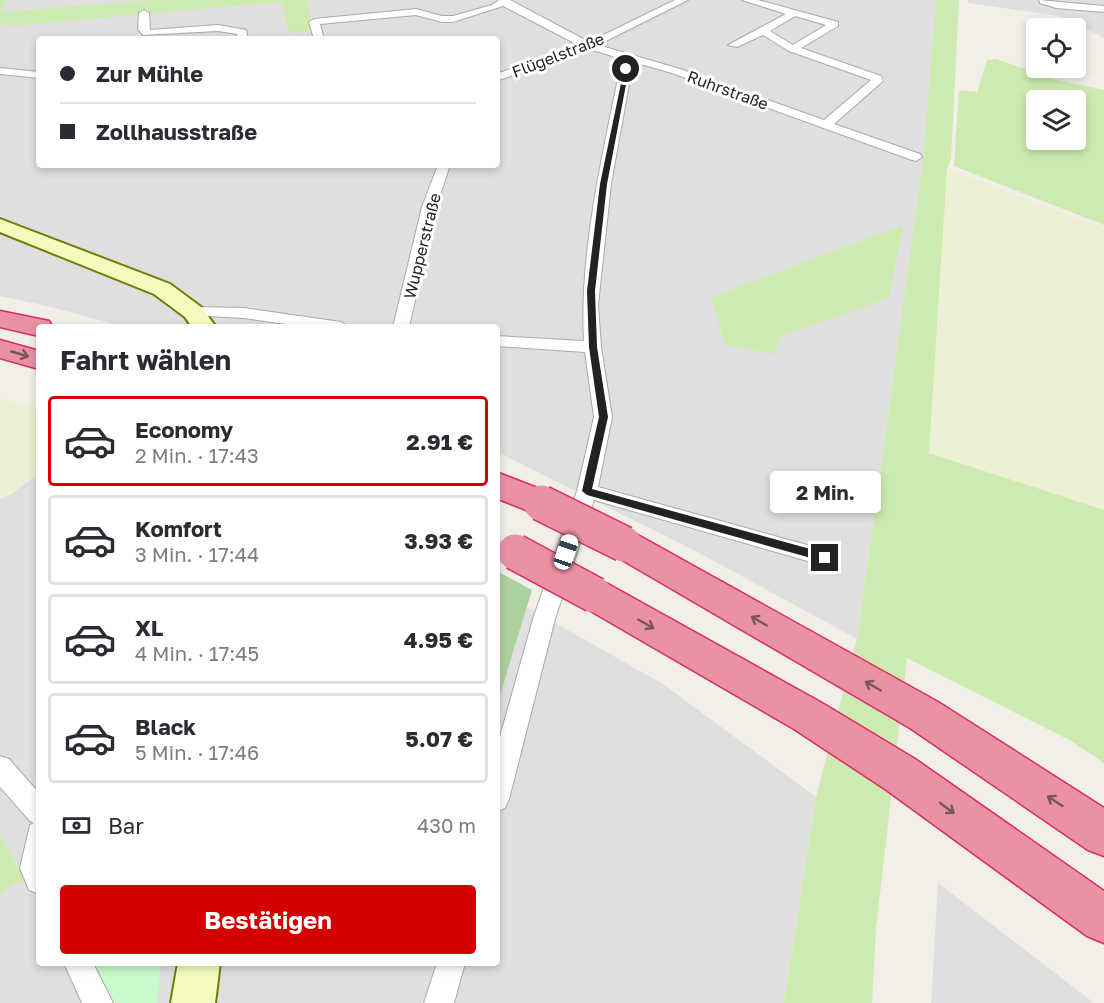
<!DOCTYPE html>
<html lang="de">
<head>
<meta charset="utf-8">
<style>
	:root { --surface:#fff; --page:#f2f2f3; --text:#2b2b33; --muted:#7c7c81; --line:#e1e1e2; --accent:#d40000 }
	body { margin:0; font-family:"Golos Text",sans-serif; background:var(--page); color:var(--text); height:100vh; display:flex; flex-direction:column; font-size:22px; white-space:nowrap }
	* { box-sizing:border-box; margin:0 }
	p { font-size:20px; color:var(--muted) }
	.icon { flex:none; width:33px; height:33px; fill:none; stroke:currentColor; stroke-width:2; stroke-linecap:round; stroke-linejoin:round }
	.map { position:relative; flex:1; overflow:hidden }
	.panel { position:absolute; left:36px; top:324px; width:464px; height:642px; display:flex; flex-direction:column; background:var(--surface); border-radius:6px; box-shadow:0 3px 9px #0003 }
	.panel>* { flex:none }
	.banner { position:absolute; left:36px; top:36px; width:464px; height:132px; border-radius:6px; box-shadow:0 3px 9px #0003; display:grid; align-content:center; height:132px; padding:0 24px; background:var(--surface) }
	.controls { position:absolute; left:1026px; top:18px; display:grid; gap:12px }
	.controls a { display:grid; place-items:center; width:60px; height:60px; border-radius:6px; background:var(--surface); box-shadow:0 3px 9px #0003; font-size:30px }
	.end { position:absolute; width:27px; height:27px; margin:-14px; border:8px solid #222; background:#fff; box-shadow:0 0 0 3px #fff }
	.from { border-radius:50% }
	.bubble { position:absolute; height:42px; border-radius:6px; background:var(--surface); box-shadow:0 3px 9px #0003; font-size:20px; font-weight:700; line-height:42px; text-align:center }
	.car { position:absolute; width:18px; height:36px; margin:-18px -9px; border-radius:8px; box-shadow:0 0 4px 2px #0007; background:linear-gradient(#fff 24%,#345 0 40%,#fff 0 76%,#345 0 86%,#fff 0) }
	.banner b { display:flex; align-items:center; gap:21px; height:57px; font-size:22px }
	.banner b+b { border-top:2px solid var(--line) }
	.banner i { width:15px; height:15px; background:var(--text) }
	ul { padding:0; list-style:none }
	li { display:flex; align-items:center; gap:18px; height:90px; margin:0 12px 9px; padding:0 12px; border:3px solid var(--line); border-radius:6px }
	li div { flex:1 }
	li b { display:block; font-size:22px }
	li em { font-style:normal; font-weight:700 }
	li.on { border-color:var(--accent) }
	li>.icon { width:54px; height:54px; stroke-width:1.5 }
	h2 { padding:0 24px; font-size:27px; line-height:72px }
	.pay { display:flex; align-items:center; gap:15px; height:66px; padding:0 24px; font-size:22px }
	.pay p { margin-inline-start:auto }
	.button { display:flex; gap:12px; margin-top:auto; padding:12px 24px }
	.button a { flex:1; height:69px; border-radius:6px; background:var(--accent); color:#fff; font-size:24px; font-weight:700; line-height:69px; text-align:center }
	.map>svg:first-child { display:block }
	.residential { fill:#e0dfdf; fill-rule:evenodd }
	.farmland { fill:#eef0d5 }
	.grass { fill:#cdebb0; fill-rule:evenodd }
	.forest { fill:#add19e }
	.park { fill:#c8facc }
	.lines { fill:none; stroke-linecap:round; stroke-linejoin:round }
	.street-casing { stroke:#a9a9a9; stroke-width:2 }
	.secondary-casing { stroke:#707d05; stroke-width:4 }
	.highway-casing { stroke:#dc2a67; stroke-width:3 }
	.street { fill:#fff; fill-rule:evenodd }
	.secondary { fill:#f7fabf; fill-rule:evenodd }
	.highway { fill:#e892a2; fill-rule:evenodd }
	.highway-bridge-casing { stroke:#dc2a67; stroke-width:38; stroke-linecap:butt }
	.highway-bridge { stroke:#e892a2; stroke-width:35 }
	.oneway { stroke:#7b545c }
	.route { fill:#222 }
	.labels { text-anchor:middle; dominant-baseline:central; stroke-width:6; stroke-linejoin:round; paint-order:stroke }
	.far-street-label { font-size:16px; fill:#222; stroke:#fff }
</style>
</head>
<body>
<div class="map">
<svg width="1104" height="1003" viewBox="0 0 1104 1003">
	<rect width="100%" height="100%" fill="#f2efe9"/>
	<path class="residential" d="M0,0H936L927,161L893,378L857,639L701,554L497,452L496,327H124L47,306L0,296ZM39,39H496V165H39Z
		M968,0H1104V38L1060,16L968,3Z
		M39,470V963H496L497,705L527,607L663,684L816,797L784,1003H0V894L25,879L0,834V499L11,494L35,476Z
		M938,883L1094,1003H931Z"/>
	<path class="farmland" d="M947,169L1104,228V510L929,453Z
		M0,399L39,408V469L35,476L11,494L0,499Z"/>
	<path class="grass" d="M0,0H7L1,12L154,0H307L314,31L288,33L282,2L13,26L0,24Z
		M936,0H959L951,158L947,169L929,453L1104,510V763L1071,741L907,658L876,929L872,1003H784L816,797L857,639L923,162Z
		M996,59L1058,80L1104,90V225L954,166L959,90L977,92L987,60ZM1076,100V140H1036V100Z
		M903,225L889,298L781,336L774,354L725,345L711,297Z
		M0,834L25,879L0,894Z"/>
	<path class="forest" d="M497,571L532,590L497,705Z"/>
	<path class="park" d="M94,963H161L157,1003H112Z"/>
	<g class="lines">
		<defs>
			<path id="street" d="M499,0H510L589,42L675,0H688L598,45L680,69L824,120L871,80L789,51L763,35L737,47L728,45L786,14L742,0H758L838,22V26L801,48L881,76L883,81L834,124L920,154L922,157L916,161L912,160L672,73L633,62L611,184L598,305L601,347L612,417L598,487L825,550L832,552L835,558L832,564L825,566L594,500L555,619L509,799L505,808L496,812V751L533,619L577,491L594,417L585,352L496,346V336L584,341C579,250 604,149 622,59L589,49L496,81V74L580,46L503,6L453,22H442L416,15L320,24L324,39H314L309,22L314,19L416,9L442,16H453L492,5ZM795,16L826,25L793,45L770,31Z
				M1039,0L1104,6V12L1056,8L1040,3Z
				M144,10L149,13L150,30L218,25L246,30L248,39H238L237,34L218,31L143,35L138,29L139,13Z
				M0,68L39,72V78L0,74Z
				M438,165H450L436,207L409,327H393L422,207Z
				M193,307L244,308L341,322L349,327H307L244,318L187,315L185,312Z
				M0,756L9,759L39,793V894L29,890L20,868L30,825L34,823L30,821L0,787Z
				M64,963H93L113,1003H82Z
				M437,963H465L454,1003H424Z"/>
			<path id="secondary" d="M0,219L170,284L201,307L216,327H192L185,317L154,294L0,232Z
				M178,963H220L215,1003H171Z"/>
			<path id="highway" d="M0,311L49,321L53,327H39V336L0,327Z
				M0,340L39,351V369L0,358Z
				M496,472L553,494L558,503L553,512L541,516L496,498Z
				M624,530L636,534L938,702L1104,808V856L1088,850L910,728L612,554L607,544L612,534Z
				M595,580L608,584L822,703L915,759L1104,891V943L1087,936L885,789L794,729L582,606L577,595L582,584Z"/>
		</defs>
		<use href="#street" class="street-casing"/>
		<use href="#secondary" class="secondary-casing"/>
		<use href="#highway" class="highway-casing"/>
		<use href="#street" class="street"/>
		<use href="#secondary" class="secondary"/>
		<use href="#highway" class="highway"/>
		<defs>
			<path id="highway-bridge" d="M541,503L624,544
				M515,552L595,595"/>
		</defs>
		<use href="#highway-bridge" class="highway-bridge-casing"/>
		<use href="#highway-bridge" class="highway-bridge"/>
	</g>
	<defs><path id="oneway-shaft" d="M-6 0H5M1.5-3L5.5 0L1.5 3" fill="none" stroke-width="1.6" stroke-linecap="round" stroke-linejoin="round" transform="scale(1.5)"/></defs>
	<g class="oneway">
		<use href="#oneway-shaft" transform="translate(20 354) rotate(16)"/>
		<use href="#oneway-shaft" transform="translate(759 621) rotate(-150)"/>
		<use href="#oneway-shaft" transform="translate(646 624) rotate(30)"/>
		<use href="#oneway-shaft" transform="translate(873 686) rotate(-150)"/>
		<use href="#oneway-shaft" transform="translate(1055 801) rotate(-147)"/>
		<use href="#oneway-shaft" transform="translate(947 808) rotate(36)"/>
	</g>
	<path class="route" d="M626,68L629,69L607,184L595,291L597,347L608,417L592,489L825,553L828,555V561L825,562L587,495L582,491L599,417L589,347L587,291L600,184L624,69Z"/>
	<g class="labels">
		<g class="far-street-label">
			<text transform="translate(558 55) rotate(-21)">Flügelstraße</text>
			<text transform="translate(728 90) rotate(20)">Ruhrstraße</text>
			<text transform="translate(422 246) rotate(-76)">Wupperstraße</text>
		</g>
	</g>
</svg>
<div class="controls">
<a><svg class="icon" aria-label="locate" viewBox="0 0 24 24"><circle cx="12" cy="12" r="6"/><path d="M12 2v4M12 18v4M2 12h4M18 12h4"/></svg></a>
<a><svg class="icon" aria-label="layers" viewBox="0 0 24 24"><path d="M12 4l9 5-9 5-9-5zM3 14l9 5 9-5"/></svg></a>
</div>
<i class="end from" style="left:626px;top:69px"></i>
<i class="end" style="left:825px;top:558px"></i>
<div class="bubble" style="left:770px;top:471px;width:111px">2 Min.</div>
<i class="car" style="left:566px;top:552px;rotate:19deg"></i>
<div class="banner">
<b><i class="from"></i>Zur Mühle</b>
<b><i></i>Zollhausstraße</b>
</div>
<section class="panel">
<h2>Fahrt wählen</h2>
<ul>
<li class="on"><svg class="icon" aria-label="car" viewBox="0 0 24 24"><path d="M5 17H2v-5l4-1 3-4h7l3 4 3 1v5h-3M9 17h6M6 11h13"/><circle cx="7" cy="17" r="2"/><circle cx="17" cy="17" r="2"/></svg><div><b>Economy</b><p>2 Min. · 17:43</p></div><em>2.91 €</em></li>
<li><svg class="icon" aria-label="car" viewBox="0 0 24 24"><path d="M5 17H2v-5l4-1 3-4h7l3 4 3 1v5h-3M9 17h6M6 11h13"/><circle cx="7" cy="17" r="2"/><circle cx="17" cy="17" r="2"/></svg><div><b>Komfort</b><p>3 Min. · 17:44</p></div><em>3.93 €</em></li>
<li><svg class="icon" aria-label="car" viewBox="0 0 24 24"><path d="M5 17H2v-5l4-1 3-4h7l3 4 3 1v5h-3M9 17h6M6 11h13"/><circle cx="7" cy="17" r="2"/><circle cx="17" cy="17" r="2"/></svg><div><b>XL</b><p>4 Min. · 17:45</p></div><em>4.95 €</em></li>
<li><svg class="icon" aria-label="car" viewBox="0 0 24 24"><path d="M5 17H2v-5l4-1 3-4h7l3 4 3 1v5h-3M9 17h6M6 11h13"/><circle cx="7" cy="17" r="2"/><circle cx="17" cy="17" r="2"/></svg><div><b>Black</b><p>5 Min. · 17:46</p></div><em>5.07 €</em></li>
</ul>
<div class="pay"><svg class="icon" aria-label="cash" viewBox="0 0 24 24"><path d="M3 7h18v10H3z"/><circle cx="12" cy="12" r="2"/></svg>Bar<p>430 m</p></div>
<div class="button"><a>Bestätigen</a></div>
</section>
</div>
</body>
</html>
